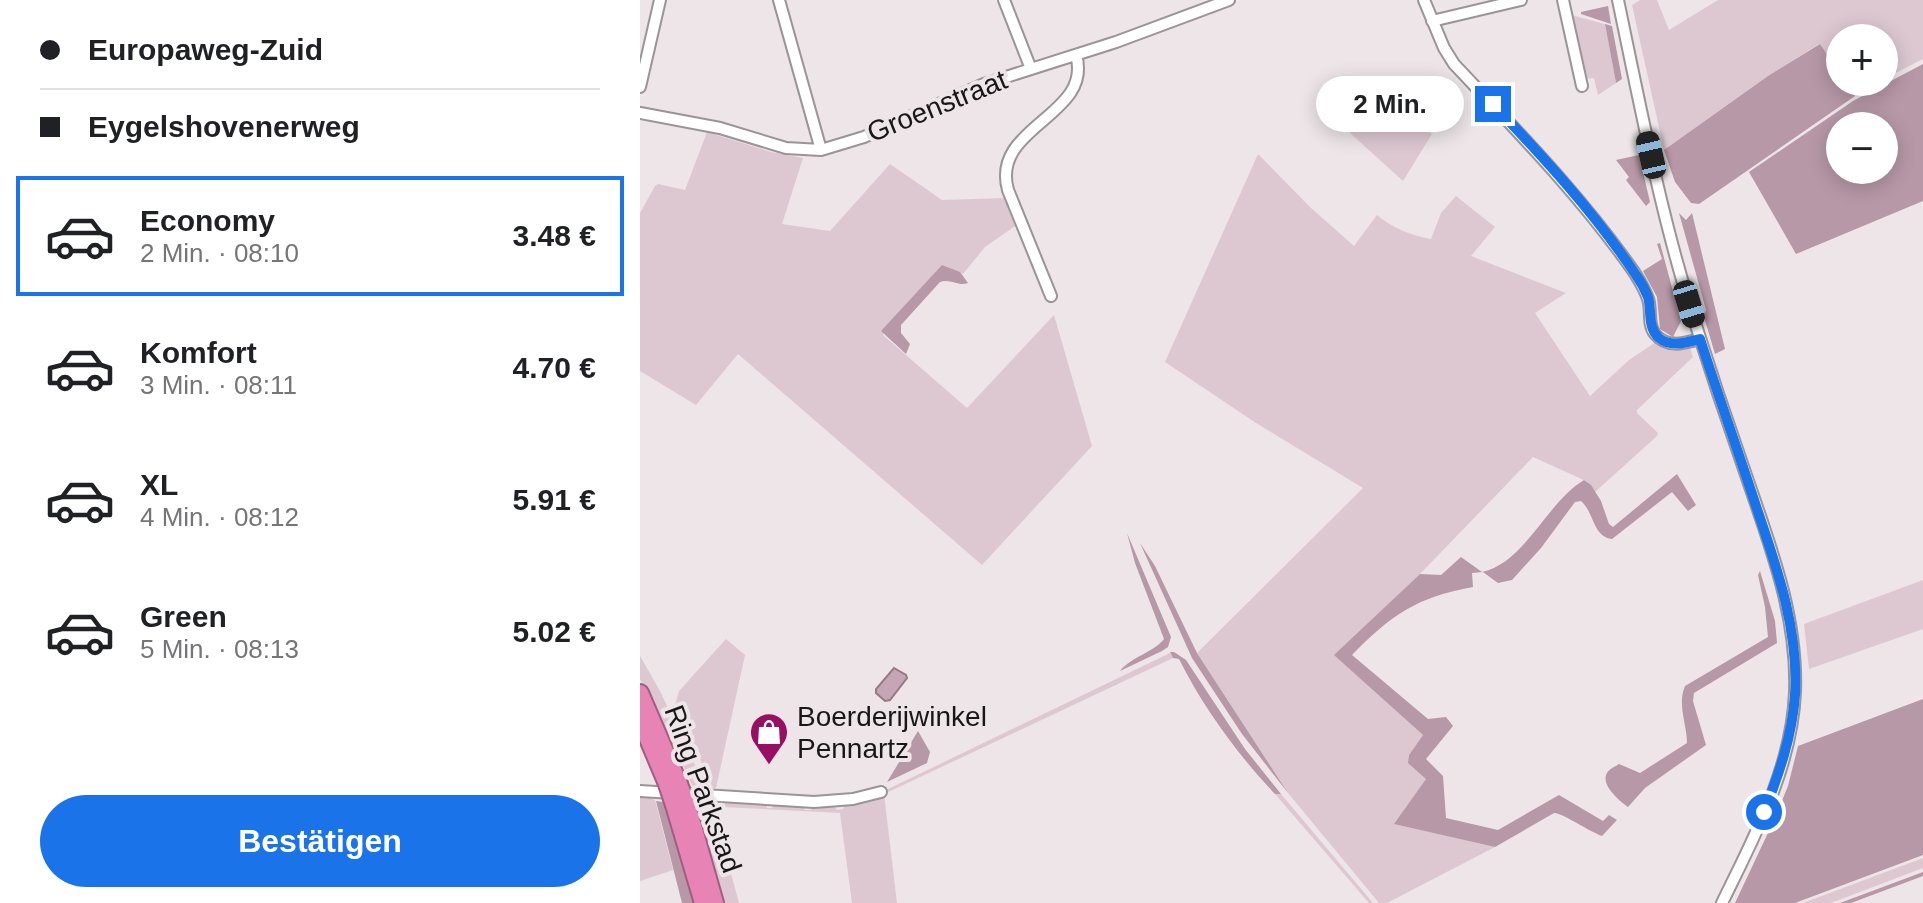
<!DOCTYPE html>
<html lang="de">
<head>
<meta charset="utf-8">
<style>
	:root { --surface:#fff; --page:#f6f6f6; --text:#202124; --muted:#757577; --line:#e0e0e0; --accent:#1a73e8 }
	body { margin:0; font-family:Arial,sans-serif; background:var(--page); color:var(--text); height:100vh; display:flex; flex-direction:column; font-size:30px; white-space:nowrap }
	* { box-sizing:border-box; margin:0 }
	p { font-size:26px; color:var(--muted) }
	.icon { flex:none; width:44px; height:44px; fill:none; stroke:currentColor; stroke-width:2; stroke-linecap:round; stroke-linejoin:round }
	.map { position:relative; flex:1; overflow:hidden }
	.drawer { display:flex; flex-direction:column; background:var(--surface); width:640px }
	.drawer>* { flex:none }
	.hud { display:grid; align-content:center; height:176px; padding:0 40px; background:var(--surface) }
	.fabs { position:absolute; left:1186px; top:24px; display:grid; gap:16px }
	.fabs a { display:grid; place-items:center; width:72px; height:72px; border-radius:50%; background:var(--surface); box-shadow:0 4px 20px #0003; font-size:40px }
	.end { position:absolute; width:36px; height:36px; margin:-18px; border:10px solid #1a73e8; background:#fff; box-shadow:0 0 0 4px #fff }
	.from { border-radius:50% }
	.bubble { position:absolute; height:56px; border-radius:28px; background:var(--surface); box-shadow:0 4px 20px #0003; font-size:26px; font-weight:800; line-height:56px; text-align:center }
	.car { position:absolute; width:24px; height:48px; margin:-24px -12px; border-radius:10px; box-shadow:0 0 6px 2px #0007; background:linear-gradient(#222 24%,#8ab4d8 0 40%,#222 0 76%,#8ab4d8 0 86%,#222 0) }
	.hud b { display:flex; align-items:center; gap:28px; height:76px; font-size:30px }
	.hud b+b { border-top:2px solid var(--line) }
	.hud i { width:20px; height:20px; background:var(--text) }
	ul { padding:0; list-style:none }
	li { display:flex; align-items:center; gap:24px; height:120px; margin:0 16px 12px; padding:0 24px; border:4px solid transparent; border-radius:0px }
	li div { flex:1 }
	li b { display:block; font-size:30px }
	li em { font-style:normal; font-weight:800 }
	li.current { border-color:var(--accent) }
	li>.icon { width:72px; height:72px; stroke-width:1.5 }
	.action { display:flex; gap:16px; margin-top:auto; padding:16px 40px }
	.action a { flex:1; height:92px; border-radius:48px; background:var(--accent); color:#fff; font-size:32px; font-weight:800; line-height:92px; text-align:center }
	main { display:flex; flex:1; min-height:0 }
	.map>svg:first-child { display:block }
	.green { fill:#ddc8d1 }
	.forest { fill:#b798a6; fill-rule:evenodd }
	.water { fill:#c6a6b4; stroke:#927b85; stroke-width:2 }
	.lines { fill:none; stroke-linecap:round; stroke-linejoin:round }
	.minor-casing { stroke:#9b9497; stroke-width:14 }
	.highway-casing { stroke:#a05e7e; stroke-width:20 }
	.minor { stroke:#fff; stroke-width:10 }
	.highway { stroke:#e884b5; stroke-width:16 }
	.highway-bridge-casing { stroke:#a05e7e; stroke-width:20; stroke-linecap:butt }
	.highway-bridge { stroke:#e884b5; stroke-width:16 }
	.route { stroke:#1a73e8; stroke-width:10 }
	.labels { text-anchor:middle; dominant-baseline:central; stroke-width:8; stroke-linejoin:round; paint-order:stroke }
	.street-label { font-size:28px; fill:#191618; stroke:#ede5e8 }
	.poi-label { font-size:28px; fill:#191618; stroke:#ede5e8; text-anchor:start }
</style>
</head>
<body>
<main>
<section class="drawer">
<div class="hud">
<b><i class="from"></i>Europaweg-Zuid</b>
<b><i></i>Eygelshovenerweg</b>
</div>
<ul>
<li class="current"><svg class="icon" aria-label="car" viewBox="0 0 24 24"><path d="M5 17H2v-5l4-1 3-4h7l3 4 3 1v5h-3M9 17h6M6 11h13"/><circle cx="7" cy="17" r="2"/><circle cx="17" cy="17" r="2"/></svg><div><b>Economy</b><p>2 Min. · 08:10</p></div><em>3.48 €</em></li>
<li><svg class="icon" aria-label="car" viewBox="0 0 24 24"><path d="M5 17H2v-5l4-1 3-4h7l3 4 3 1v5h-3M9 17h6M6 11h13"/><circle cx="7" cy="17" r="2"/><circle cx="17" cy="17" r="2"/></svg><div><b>Komfort</b><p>3 Min. · 08:11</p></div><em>4.70 €</em></li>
<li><svg class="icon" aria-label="car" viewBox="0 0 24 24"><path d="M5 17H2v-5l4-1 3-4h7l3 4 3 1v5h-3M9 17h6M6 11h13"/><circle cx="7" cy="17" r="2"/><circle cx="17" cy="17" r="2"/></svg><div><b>XL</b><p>4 Min. · 08:12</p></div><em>5.91 €</em></li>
<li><svg class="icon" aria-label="car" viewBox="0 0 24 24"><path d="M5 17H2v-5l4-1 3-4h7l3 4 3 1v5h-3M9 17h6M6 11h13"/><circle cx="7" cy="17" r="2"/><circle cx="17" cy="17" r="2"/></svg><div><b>Green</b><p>5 Min. · 08:13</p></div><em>5.02 €</em></li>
</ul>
<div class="action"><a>Bestätigen</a></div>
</section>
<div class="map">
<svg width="1283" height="903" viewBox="0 0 1283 903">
	<rect width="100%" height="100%" fill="#ede5e8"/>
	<path class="green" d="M1000,0H1017L1029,30L1078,0H1283V59L1244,79V38H1200V74L1179,44L1128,76L1024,150L992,5Z
		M931,15L965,24L976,83L958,95L954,78L944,79Z
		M735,97L762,119L770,112L792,134L763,181L710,133Z
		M67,132L131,152L163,158L142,224L190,231L250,164L302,200L366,198L378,224L345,247L323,274L302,265L243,335L327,408L414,315L452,446L342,565L98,354L56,405L0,371V213L15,186L18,184L45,190Z
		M618,154L671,208L714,246L737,215C754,229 770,235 791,239L801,213L816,196L855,227L831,256L926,293L895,313L950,396L989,360L1016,342L1024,348H1050L1053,357L997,410V413L1018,433L1017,436L955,492L946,481L893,457L780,574L695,655L783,735L769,755L786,779L755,824L855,847L747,903H739L648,793L557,653L723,488L616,423L525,362Z
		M1283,580V629L1169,669L1164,624Z
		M86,639L105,655L76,788H73L35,705L39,691Z
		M530,653L533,658L244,794L257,903H212L200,813L84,807L86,801L125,802L127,808H132L136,802L162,804L165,810H171L174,804L193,803L197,810L203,809L206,802L244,791Z
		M0,656L20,691L65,786L63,791L54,789L0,679Z
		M0,794L15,800L33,870L0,881Z
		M635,794H641L733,903H729Z
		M55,805L69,806L80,833L99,903H82Z
		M1283,858V868L1191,903H1163Z"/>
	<path class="forest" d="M968,6L971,24L941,14V12Z
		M965,24L972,26L982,79L976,83Z
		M1180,44L1200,74V82H1206L1215,96L1059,204L1051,203L1035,182L1024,150L1128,76Z
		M1283,64V201L1156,254L1109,172L1213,101ZM1200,126H1244V170H1200Z
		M999,155L1010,202L1006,206L986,180L989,177L976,160Z
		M1039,213L1046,220L1052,213L1085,349L1075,354L1064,317L1066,310Z
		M1020,243L1041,321L1033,337L1020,329L1017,297L1003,271L1022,259L1017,244Z
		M302,265L320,272L328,283C318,287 311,278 300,282L261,325V333L270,344L266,354L241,331Z
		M1037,474L1056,505L1048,511L1032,492L972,539C953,537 954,512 941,501L935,502L901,548L872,580L858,583L843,572L832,573L833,587C777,597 751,615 712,655L788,719L806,717L813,726L786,759L803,776L806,818L858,830L919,795L963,821L969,815L977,820L962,836C948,831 925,814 914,813L855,847L754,824L786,779L768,763L769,755L783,735L694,655L780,574L801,575L821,557L842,572C885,563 906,503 944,480L951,485L961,501L969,524L973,527Z
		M487,533L531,637L528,647L522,651L480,671C492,656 513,653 524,639L495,563Z
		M500,543L515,566L557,653L648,793L602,734L552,658Z
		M1120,571L1135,621L1137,643L1054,693L1053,701L1066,745L1005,788L988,807C980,801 960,785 967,773C970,768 975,767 979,764L1000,773L1047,743C1047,725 1037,704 1045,686L1128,637L1125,607L1118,575Z
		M534,652L546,660L605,749L641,794H635C598,755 563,707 539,659L533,658L530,652Z
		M1283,699V855L1155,903H1095L1135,818L1148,786L1158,746Z
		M278,731L290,752L287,763L247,782Z
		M16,801L23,802L43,856L56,903H42Z
		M1283,872V876L1211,903H1200Z"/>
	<path class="water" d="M254,668L266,675L267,678L250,700L245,701L236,693V689Z"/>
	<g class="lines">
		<defs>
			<path id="minor" d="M139,0L181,150
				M364,0L391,69
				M784,0L804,48L814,64C877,131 941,196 994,272C999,280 1005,289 1008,299C1012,310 1007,324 1015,334C1027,349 1045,343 1060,339
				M923,0L942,86
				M978,0C1000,105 1020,211 1052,313C1069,367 1087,421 1106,475C1130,545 1158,617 1155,692C1152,768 1114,837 1082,903
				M792,21L881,0
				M0,87L20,0
				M0,113L80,128L146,148L181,150L224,137L344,84L476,42L589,0
				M411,296L368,190C350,126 454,116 436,55
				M0,791L174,802L213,799L241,792"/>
			<path id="highway" d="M0,693L39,784
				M0,720L27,784
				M34,805L63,903
				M47,805L75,903"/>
		</defs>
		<use href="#minor" class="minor-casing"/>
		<use href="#highway" class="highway-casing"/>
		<use href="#minor" class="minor"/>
		<use href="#highway" class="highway"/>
		<defs>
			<path id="highway-bridge" d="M27,784L34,805
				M39,784L47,805"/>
		</defs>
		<use href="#highway-bridge" class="highway-bridge-casing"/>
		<use href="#highway-bridge" class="highway-bridge"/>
	</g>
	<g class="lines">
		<path class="route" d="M853,104C904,158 955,213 996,275C1001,282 1005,289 1008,297C1012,311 1007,327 1019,338C1031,348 1047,342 1060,339C1078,395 1098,451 1116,506C1137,568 1159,630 1155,695C1152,737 1139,774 1124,812"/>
	</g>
	<defs>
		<symbol id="shop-pin" viewBox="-11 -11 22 30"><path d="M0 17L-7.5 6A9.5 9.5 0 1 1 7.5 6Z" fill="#970e63" stroke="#ede5e8"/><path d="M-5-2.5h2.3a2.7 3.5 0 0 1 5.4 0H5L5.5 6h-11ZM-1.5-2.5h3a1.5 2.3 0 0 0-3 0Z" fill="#fff"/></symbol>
	</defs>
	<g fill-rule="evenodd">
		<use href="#shop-pin" x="107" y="710" width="44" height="60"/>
	</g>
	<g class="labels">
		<g class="street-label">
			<text transform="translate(297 106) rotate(-22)">Groenstraat</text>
			<text transform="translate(63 789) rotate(70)">Ring Parkstad</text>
		</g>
		<g class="poi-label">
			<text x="157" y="716">Boerderijwinkel<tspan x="157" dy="32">Pennartz</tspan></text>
		</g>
	</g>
</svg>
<div class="fabs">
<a>+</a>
<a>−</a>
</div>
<i class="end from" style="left:1124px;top:812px"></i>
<i class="end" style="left:853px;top:104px"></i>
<div class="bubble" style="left:676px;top:76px;width:148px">2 Min.</div>
<i class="car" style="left:1011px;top:155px;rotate:347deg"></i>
<i class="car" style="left:1049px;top:304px;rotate:163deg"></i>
</div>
</main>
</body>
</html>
